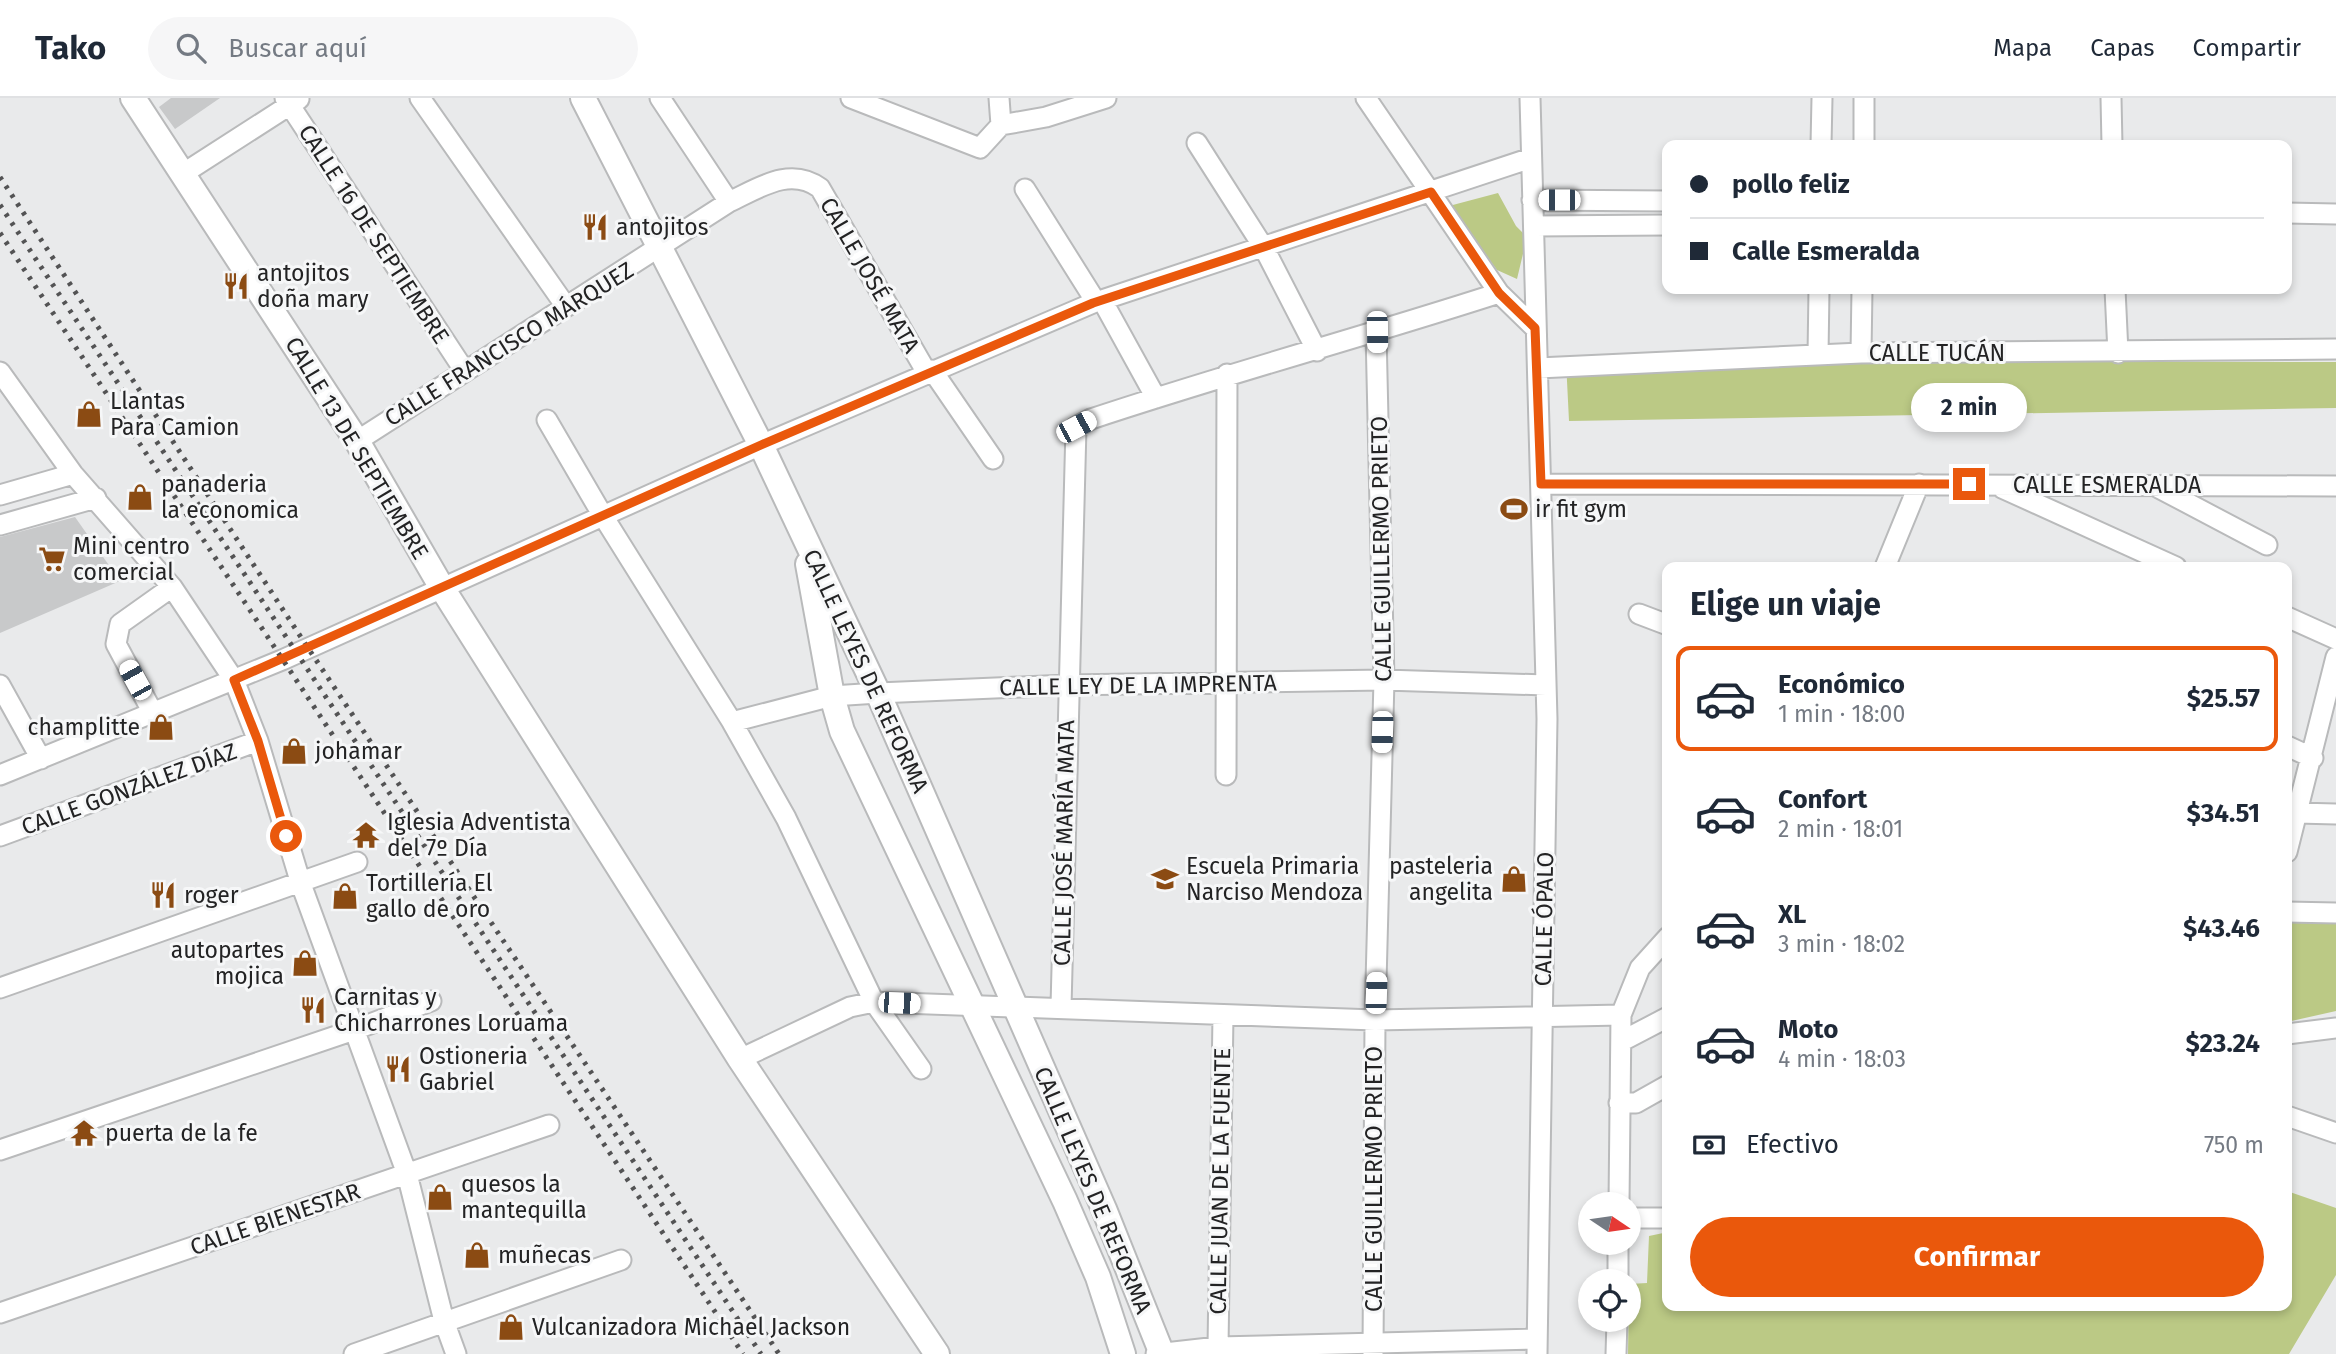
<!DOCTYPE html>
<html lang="es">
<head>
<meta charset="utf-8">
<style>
	:root { --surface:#fff; --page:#f6f6f7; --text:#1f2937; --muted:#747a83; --line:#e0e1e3; --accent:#ea580c }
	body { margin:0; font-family:"Fira Sans",sans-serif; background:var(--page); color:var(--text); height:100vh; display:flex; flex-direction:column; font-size:26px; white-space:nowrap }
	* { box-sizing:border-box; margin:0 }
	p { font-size:23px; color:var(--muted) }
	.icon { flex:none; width:38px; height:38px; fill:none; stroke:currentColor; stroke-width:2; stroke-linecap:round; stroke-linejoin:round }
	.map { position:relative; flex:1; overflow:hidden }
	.panel { position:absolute; left:1662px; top:464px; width:630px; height:749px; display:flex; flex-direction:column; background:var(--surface); border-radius:14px; box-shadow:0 4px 10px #0003 }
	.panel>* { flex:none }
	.top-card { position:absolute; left:1662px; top:42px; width:630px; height:154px; border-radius:14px; box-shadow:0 4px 10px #0003; display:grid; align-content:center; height:154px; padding:0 28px; background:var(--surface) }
	.needle { width:46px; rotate:103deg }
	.buttons { position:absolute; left:1578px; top:1094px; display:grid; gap:14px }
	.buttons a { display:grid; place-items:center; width:63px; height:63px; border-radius:50%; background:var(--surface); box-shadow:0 4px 10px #0003; font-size:35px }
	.end { position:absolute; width:32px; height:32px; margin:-16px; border:9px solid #ea580c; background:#fff; box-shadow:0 0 0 4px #fff }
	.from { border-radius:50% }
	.bubble { position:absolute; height:49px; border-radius:24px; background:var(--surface); box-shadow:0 4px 10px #0003; font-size:23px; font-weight:700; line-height:49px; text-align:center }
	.car { position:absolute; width:21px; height:42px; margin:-21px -10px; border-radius:9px; box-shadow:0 0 5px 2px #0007; background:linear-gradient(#fff 24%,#345 0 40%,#fff 0 76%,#345 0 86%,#fff 0) }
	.top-card b { display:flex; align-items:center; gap:24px; height:66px; font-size:26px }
	.top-card b+b { border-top:2px solid var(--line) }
	.top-card i { width:18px; height:18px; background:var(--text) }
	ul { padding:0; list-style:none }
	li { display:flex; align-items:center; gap:21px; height:105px; margin:0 14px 10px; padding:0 14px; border:4px solid transparent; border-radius:14px }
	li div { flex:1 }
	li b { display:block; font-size:26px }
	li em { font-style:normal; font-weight:700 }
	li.on { border-color:var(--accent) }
	li>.icon { width:63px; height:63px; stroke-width:1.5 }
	h2 { padding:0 28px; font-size:32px; line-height:84px }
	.pay { display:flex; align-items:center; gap:18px; height:77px; padding:0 28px; font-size:26px }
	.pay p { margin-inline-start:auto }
	.cta { display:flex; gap:14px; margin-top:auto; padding:14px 28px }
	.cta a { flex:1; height:80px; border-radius:42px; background:var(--accent); color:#fff; font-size:28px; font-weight:700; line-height:80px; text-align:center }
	header { display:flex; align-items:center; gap:42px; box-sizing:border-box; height:98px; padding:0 35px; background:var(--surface); border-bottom:2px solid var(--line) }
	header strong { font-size:33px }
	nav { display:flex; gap:38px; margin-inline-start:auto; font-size:24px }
	.search { width:490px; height:63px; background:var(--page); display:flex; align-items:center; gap:18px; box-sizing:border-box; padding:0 24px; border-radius:38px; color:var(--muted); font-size:26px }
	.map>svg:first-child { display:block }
	.green { fill:#bbc985 }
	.building { fill:#c8c9ca }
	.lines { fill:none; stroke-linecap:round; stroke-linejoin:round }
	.minor-casing { stroke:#b9babb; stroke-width:23 }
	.major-casing { stroke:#b9babb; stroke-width:28 }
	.minor { stroke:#fff; stroke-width:19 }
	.major { stroke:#fff; stroke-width:24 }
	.rail { stroke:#535354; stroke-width:5; stroke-dasharray:3.5 7; stroke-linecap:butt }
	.route { stroke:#ea580c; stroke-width:9 }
	.labels { text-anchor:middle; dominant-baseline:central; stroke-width:6; stroke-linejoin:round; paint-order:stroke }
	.poi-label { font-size:23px; fill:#232324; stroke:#f6f7f8; text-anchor:start }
	.street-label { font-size:23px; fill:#232324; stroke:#f6f7f8 }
</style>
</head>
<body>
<header>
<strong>Tako</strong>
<div class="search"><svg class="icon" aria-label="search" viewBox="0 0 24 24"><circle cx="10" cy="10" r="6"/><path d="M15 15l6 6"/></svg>Buscar aquí</div>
<nav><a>Mapa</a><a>Capas</a><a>Compartir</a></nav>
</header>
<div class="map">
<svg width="2336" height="1256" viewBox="0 0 2336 1256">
	<rect width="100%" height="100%" fill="#e9eaeb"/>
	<path class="green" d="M1498,95L1516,128L1527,139L1517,181L1497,172L1449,108Z
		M1566,263L2336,264V310L1569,323Z
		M2287,823H2336V913L2287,924Z
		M2287,1093L2336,1110V1177L2289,1256H1628L1629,1186L1647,1185L1649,1138L1668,1134V1208H2287Z"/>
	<path class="building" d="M171,0H220L175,31L159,9Z
		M75,419L120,483L0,535V439Z"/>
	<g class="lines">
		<defs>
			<path id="minor" d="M285,0L464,272
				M420,0L565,207
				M660,0L729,104
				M851,0L980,50L1001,27L1046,19L1106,0
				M999,0L1001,27
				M1366,0L1499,195
				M1530,0L1547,621L1537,1256
				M2111,0L2112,47
				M1197,45L1264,150L1317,253
				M1821,47L1822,0
				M1864,47V0
				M184,75L299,1
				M1025,91L1096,204
				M1532,102L1668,103
				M2287,115L2336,116
				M1534,128L1668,127
				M2115,191L2118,255
				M1102,202L1156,300
				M1861,255L1862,191
				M1818,257L1819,191
				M1538,270L1861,255L2336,251
				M932,272L993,361
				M0,274L73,376L172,489L234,582L258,643L301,786L407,1076L444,1223L456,1256
				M547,322L603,418L732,624L786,720L874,904L921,971
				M357,343L729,104C759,90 790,68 820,90L927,275
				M1541,386L2336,388
				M2157,389L2267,447
				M2002,390L2176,469
				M0,397L73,376
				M0,427L96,400
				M1885,469L1919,386
				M1639,516L1668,527
				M2287,519L2336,541
				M0,587L41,661
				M153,615L116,546L120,526L172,489
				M732,624L832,598L878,595L1067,587L1384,582L1546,587
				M2287,648L2313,660
				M0,677L282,562L761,347L1093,205L1531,60
				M1226,677L1227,276
				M2297,715L2336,716
				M0,738L258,643
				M2287,754L2336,559
				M2287,814L2336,815
				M0,890L357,764
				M1061,909L1076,329L1091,321C1226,276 1363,239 1499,195L1535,230
				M2287,936L2336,930
				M1622,943L1668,919
				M740,961L850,909L874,904L1375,922L1621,917
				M1619,1005H1636L1668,987
				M2287,1018L2336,1035
				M0,1052L354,932L431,903
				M1619,1106L1621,917L1640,870L1668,839
				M1629,1120H1668
				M1618,1183V1144
				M0,1215L549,1027
				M1218,1249L1223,917
				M354,1256L621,1162
				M1156,1256L1218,1249L1537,1241
				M1373,1256L1375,922L1384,582L1376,234
				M1616,1256L1617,1222"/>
			<path id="major" d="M133,0L357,343L442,490L740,961L937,1256
				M583,0L761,347L878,595L1104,1111L1162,1256
				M808,466L832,598L842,633L1065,1103L1098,1179L1123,1256"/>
		</defs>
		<use href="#minor" class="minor-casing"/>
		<use href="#major" class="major-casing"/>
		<use href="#minor" class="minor"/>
		<use href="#major" class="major"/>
		<path class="rail" d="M0,79L308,550L779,1256
			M0,107L761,1256
			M0,135L743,1256"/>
	</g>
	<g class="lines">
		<path class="route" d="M286,738L258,643L234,582L761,347L1093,205L1431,94L1499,195L1535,230L1541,386H1969"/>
	</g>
	<defs>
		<symbol id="restaurant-bare" viewBox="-9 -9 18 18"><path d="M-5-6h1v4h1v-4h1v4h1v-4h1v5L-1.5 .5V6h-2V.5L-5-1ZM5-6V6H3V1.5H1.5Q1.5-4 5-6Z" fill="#8b4b13" stroke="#f6f7f8" stroke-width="2.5" paint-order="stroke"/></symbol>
		<symbol id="shop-bare" viewBox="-9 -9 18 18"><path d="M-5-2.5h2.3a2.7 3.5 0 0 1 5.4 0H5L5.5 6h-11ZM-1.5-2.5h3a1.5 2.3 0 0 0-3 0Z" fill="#8b4b13" stroke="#f6f7f8" stroke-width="2.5" paint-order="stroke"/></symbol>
		<symbol id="stadium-bare" viewBox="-9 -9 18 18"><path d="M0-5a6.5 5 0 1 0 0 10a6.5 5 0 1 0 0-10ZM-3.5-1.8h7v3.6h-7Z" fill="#8b4b13" stroke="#f6f7f8" stroke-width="2.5" paint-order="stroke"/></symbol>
		<symbol id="supermarket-bare" viewBox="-9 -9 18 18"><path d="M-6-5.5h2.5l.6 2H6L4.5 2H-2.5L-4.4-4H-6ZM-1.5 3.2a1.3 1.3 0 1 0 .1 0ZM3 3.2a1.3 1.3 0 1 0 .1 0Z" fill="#8b4b13" stroke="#f6f7f8" stroke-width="2.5" paint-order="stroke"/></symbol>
		<symbol id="temple-bare" viewBox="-9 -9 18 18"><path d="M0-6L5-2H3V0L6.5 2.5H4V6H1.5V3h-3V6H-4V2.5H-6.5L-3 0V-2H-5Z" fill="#8b4b13" stroke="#f6f7f8" stroke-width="2.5" paint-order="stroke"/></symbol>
		<symbol id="school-bare" viewBox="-9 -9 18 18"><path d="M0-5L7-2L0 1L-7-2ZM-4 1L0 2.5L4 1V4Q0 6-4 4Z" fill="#8b4b13" stroke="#f6f7f8" stroke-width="2.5" paint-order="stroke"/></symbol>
	</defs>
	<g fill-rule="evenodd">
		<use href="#restaurant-bare" x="576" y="110" width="38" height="38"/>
		<use href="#restaurant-bare" x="217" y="169" width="38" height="38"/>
		<use href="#shop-bare" x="70" y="297" width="38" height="38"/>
		<use href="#shop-bare" x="121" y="380" width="38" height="38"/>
		<use href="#stadium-bare" x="1495" y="392" width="38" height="38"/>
		<use href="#supermarket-bare" x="33" y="442" width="38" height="38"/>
		<use href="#shop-bare" x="142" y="610" width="38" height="38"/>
		<use href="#shop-bare" x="275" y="634" width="38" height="38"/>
		<use href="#temple-bare" x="347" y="718" width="38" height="38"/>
		<use href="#school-bare" x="1146" y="762" width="38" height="38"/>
		<use href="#shop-bare" x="1495" y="762" width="38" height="38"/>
		<use href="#restaurant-bare" x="144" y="778" width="38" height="38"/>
		<use href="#shop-bare" x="326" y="779" width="38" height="38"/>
		<use href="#shop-bare" x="286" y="846" width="38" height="38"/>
		<use href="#restaurant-bare" x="294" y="893" width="38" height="38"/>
		<use href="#restaurant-bare" x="379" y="952" width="38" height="38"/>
		<use href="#temple-bare" x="65" y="1016" width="38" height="38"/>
		<use href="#shop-bare" x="421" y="1080" width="38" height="38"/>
		<use href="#shop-bare" x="458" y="1138" width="38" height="38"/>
		<use href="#shop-bare" x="492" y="1210" width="38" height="38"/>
	</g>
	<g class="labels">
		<g class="poi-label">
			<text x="616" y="129">antojitos</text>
			<text x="257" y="175">antojitos<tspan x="257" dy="26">doña mary</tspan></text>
			<text x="110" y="303">Llantas<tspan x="110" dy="26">Para Camion</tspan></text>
			<text x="161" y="386">panaderia<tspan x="161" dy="26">la economica</tspan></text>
			<text x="1535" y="411">ir fit gym</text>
			<text x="73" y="448">Mini centro<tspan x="73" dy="26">comercial</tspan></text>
			<text x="140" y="629" text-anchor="end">champlitte</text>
			<text x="315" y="653">johamar</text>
			<text x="387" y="724">Iglesia Adventista<tspan x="387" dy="26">del 7º Día</tspan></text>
			<text x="1186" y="768">Escuela Primaria<tspan x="1186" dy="26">Narciso Mendoza</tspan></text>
			<text x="1493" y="768" text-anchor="end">pasteleria<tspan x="1493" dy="26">angelita</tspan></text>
			<text x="366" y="785">Tortillería El<tspan x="366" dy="26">gallo de oro</tspan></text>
			<text x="184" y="797">roger</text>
			<text x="284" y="852" text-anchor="end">autopartes<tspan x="284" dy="26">mojica</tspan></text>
			<text x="334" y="899">Carnitas y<tspan x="334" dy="26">Chicharrones Loruama</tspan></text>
			<text x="419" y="958">Ostioneria<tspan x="419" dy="26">Gabriel</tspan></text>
			<text x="105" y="1035">puerta de la fe</text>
			<text x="461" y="1086">quesos la<tspan x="461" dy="26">mantequilla</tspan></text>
			<text x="498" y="1157">muñecas</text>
			<text x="532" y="1229">Vulcanizadora Michael Jackson</text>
		</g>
		<g class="street-label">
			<text transform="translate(374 136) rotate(57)">CALLE 16 DE SEPTIEMBRE</text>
			<text transform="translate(870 177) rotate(60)">CALLE JOSÉ MATA</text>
			<text transform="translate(509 246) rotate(-32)">CALLE FRANCISCO MÁRQUEZ</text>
			<text x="1937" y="255">CALLE TUCÁN</text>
			<text transform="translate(357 350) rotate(59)">CALLE 13 DE SEPTIEMBRE</text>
			<text x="2107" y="387">CALLE ESMERALDA</text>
			<text transform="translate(1381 451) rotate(-91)">CALLE GUILLERMO PRIETO</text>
			<text transform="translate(866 573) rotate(65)">CALLE LEYES DE REFORMA</text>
			<text transform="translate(1138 587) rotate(-1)">CALLE LEY DE LA IMPRENTA</text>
			<text transform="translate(129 691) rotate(-20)">CALLE GONZÁLEZ DÍAZ</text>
			<text transform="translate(1064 745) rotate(-89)">CALLE JOSÉ MARÍA MATA</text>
			<text transform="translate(1544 821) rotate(-89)">CALLE ÓPALO</text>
			<text transform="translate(1374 1081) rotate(-90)">CALLE GUILLERMO PRIETO</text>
			<text transform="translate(1220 1083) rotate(-89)">CALLE JUAN DE LA FUENTE</text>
			<text transform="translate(1093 1092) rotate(67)">CALLE LEYES DE REFORMA</text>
			<text transform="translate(275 1121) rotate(-19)">CALLE BIENESTAR</text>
		</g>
	</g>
</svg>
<div class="buttons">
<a><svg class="needle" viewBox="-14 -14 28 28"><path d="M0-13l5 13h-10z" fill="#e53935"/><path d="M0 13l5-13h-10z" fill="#747a83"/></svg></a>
<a><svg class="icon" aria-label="locate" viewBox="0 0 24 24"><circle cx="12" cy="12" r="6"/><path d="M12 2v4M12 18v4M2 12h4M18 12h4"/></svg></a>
</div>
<i class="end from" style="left:286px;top:738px"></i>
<i class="end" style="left:1969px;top:386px"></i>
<div class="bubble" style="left:1911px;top:285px;width:116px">2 min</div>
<i class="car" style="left:1559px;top:102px;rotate:270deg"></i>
<i class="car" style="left:1377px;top:234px;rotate:179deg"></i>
<i class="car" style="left:1076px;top:329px;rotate:62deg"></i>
<i class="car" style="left:135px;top:582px;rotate:331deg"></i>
<i class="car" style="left:1382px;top:634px;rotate:182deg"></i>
<i class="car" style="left:1376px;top:895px;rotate:2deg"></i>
<i class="car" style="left:899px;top:905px;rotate:92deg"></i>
<div class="top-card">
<b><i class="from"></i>pollo feliz</b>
<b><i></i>Calle Esmeralda</b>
</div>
<section class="panel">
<h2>Elige un viaje</h2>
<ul>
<li class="on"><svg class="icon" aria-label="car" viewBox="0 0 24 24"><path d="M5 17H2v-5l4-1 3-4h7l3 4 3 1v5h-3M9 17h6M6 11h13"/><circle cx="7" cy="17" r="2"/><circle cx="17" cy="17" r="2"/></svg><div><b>Económico</b><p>1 min · 18:00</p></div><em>$25.57</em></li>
<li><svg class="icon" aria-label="car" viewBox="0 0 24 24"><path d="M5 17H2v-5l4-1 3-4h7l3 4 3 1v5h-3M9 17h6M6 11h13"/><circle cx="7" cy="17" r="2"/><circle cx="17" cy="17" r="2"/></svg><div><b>Confort</b><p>2 min · 18:01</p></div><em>$34.51</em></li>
<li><svg class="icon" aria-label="car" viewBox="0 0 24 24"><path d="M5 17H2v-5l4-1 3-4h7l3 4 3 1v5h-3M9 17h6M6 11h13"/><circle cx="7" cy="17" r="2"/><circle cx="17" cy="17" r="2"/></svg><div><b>XL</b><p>3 min · 18:02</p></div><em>$43.46</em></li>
<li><svg class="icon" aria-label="car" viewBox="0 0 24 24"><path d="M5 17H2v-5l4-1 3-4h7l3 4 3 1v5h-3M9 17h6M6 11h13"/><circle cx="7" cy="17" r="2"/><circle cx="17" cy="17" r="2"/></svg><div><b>Moto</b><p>4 min · 18:03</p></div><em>$23.24</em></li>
</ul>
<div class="pay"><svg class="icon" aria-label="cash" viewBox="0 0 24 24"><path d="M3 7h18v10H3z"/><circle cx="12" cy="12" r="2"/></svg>Efectivo<p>750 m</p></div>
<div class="cta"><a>Confirmar</a></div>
</section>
</div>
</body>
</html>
